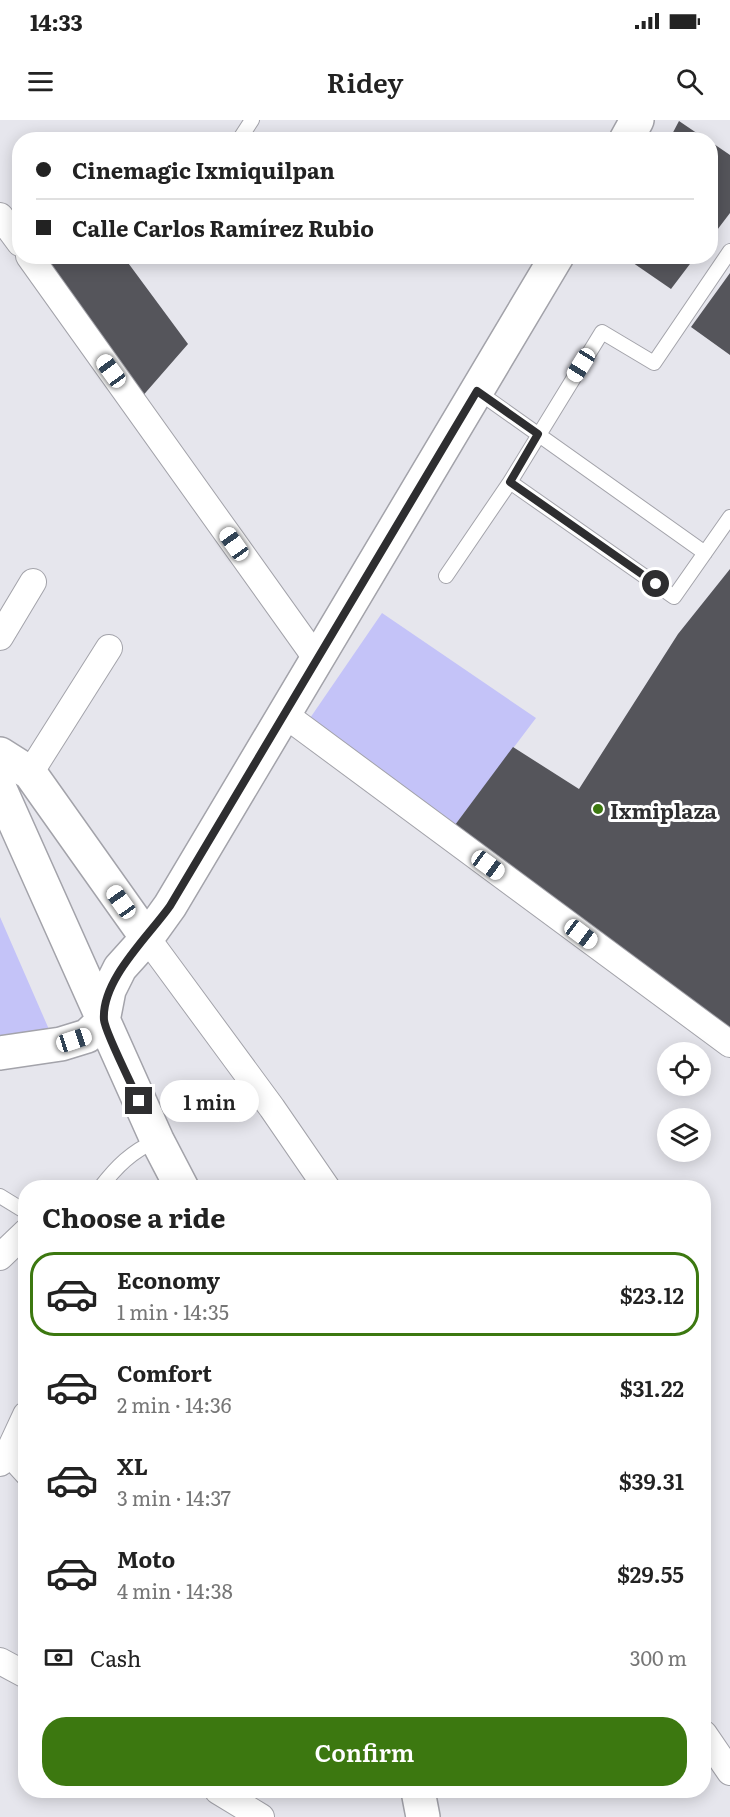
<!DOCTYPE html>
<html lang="en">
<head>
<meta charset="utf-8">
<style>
	:root { --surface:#fff; --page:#f6f6f6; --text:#222; --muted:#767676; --line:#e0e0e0; --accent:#3c7810 }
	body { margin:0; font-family:Literata,serif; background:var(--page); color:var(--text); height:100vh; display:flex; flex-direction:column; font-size:22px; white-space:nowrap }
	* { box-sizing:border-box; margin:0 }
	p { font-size:20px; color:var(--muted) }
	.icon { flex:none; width:33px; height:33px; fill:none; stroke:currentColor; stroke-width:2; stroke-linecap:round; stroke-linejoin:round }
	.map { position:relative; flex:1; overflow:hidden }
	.panel { position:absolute; left:18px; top:1060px; width:693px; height:618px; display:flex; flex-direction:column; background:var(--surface); border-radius:24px; box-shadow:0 3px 15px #0003 }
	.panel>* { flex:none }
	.top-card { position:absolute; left:12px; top:12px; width:706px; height:132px; border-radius:24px; box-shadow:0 3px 15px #0003; display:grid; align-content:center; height:132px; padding:0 24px; background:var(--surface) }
	.buttons { position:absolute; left:657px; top:922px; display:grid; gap:12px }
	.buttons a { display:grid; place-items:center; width:54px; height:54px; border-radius:50%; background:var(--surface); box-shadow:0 3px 15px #0003; font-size:30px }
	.end { position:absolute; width:27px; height:27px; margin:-14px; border:8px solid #2e2e30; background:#fff; box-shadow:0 0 0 3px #fff }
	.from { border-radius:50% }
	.bubble { position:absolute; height:42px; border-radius:21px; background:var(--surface); box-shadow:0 3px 15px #0003; font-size:20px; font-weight:600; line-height:42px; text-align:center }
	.car { position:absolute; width:18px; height:36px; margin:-18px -9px; border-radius:8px; box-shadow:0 0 4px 2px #0007; background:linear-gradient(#fff 24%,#345 0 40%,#fff 0 76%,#345 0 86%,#fff 0) }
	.top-card b { display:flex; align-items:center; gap:21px; height:57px; font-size:22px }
	.top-card b+b { border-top:2px solid var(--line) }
	.top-card i { width:15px; height:15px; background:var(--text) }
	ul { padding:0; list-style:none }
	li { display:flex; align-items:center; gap:18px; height:84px; margin:0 12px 9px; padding:0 12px; border:3px solid transparent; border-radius:24px }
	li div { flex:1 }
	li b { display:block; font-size:22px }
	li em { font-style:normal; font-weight:600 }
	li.on { border-color:var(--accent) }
	li>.icon { width:54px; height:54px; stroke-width:1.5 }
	h2 { padding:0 24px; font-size:27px; line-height:72px }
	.pay { display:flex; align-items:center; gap:15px; height:66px; padding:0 24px; font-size:22px }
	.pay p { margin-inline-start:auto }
	.action { display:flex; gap:12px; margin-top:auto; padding:12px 24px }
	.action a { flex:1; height:69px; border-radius:24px; background:var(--accent); color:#fff; font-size:24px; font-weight:600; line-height:69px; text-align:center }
	.status { display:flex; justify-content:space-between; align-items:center; height:42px; padding:0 30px; background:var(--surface); direction:ltr }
	.status svg { height:16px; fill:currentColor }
	header { display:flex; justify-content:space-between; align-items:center; height:78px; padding:0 24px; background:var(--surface); font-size:27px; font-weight:600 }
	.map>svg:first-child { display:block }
	.green { fill:#c4c3f8 }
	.building { fill:#55555b }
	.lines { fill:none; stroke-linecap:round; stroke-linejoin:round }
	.service-casing { stroke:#a3a3aa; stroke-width:16 }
	.minor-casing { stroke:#a3a3aa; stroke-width:28 }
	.tertiary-casing { stroke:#a3a3aa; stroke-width:36 }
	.service { stroke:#fff; stroke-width:14 }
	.minor { stroke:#fff; stroke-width:26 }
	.tertiary { stroke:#fff; stroke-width:33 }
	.route { stroke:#2e2e30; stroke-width:8 }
	.poi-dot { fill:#3c7810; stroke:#fff; stroke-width:2 }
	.labels { text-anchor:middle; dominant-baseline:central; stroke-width:6; stroke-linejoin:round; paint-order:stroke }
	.poi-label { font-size:21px; font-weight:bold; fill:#2e2e30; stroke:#fff; text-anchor:start }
</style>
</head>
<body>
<div class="status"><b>14:33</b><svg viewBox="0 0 49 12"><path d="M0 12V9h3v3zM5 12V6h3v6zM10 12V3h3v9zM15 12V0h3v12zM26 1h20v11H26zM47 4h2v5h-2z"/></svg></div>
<header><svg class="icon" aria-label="menu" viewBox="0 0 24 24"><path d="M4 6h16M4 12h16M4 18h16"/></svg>Ridey<svg class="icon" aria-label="search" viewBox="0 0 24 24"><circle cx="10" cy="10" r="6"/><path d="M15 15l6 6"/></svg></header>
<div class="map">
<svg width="730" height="1697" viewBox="0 0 730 1697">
	<rect width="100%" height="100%" fill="#e6e6ed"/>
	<path class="green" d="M382,493L536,598L452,709L306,604Z
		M0,797L51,914L0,921Z"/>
	<path class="building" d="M679,1L707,20H669Z
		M711,22L730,35V93L711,118Z
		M35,136H123L188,224L133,287Z
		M623,136H696L671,169Z
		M730,153V235L691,207Z
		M730,449V908L452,709L513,627L579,669L678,514Z"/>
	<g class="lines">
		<defs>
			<path id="service" d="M239,20L252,0
				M477,271L705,433
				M510,362L602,212L654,243L730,131
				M446,456L510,362L674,477L730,397
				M100,1068C117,1046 131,1032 157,1020
				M0,1076L26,1092
				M6,1338L26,1360"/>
			<path id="minor" d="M0,96L20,123
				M29,136L316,538
				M0,517L33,462
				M284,594L730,924
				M30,653L109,528
				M147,818L272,988L327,1068
				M0,1137L26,1112
				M0,1343L6,1338L26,1295
				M0,1541L26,1555
				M704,1614L730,1652
				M218,1671L261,1697"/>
			<path id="tertiary" d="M626,20L637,0
				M0,634L30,653L147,818
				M0,669L157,1020L182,1068
				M0,933L61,924L87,916L103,901L109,870L120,848L147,818L170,786L557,136
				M418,1671L423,1697"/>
		</defs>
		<use href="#service" class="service-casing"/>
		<use href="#minor" class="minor-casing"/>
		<use href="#tertiary" class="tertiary-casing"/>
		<use href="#service" class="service"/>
		<use href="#minor" class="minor"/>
		<use href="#tertiary" class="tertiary"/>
	</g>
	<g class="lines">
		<path class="route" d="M139,981C132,965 105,912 104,900C101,860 148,817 170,786L477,271L538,314L510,362L656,464"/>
	</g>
	<circle class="poi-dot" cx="598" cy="689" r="6"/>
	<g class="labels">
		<g class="poi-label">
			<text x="610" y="689">Ixmiplaza</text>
		</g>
	</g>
</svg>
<div class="buttons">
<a><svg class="icon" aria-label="locate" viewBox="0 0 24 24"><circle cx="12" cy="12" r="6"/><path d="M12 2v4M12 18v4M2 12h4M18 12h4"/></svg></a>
<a><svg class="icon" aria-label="layers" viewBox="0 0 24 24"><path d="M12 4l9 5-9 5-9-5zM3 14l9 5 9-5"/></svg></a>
</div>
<i class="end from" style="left:656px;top:464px"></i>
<i class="end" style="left:139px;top:981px"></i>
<div class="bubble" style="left:160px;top:960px;width:99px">1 min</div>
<i class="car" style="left:581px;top:245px;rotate:212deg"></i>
<i class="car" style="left:111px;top:251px;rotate:324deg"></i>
<i class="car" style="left:234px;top:424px;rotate:325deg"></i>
<i class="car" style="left:488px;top:745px;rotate:126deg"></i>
<i class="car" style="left:121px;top:782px;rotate:325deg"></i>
<i class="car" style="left:581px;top:814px;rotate:127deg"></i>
<i class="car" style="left:74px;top:920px;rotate:72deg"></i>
<div class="top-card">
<b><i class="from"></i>Cinemagic Ixmiquilpan</b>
<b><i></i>Calle Carlos Ramírez Rubio</b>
</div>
<section class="panel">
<h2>Choose a ride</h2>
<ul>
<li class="on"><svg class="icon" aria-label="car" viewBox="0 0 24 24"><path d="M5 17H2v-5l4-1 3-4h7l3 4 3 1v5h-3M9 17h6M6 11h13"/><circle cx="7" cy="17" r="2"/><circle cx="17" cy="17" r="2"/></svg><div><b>Economy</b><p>1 min · 14:35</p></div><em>$23.12</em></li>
<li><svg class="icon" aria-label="car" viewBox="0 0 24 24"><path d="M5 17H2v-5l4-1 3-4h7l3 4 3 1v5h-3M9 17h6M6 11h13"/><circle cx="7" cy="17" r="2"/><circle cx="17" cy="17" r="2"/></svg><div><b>Comfort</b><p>2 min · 14:36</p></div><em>$31.22</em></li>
<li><svg class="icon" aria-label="car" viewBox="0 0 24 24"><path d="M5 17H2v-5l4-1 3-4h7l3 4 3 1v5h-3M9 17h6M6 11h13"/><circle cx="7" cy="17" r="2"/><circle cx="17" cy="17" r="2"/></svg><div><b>XL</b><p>3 min · 14:37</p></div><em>$39.31</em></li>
<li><svg class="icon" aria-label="car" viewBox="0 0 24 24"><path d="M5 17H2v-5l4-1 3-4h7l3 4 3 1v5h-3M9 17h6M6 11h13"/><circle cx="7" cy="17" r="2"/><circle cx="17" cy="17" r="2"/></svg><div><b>Moto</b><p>4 min · 14:38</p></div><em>$29.55</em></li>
</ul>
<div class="pay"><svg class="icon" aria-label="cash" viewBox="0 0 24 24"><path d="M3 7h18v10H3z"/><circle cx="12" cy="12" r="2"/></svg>Cash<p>300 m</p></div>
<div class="action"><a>Confirm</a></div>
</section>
</div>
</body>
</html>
